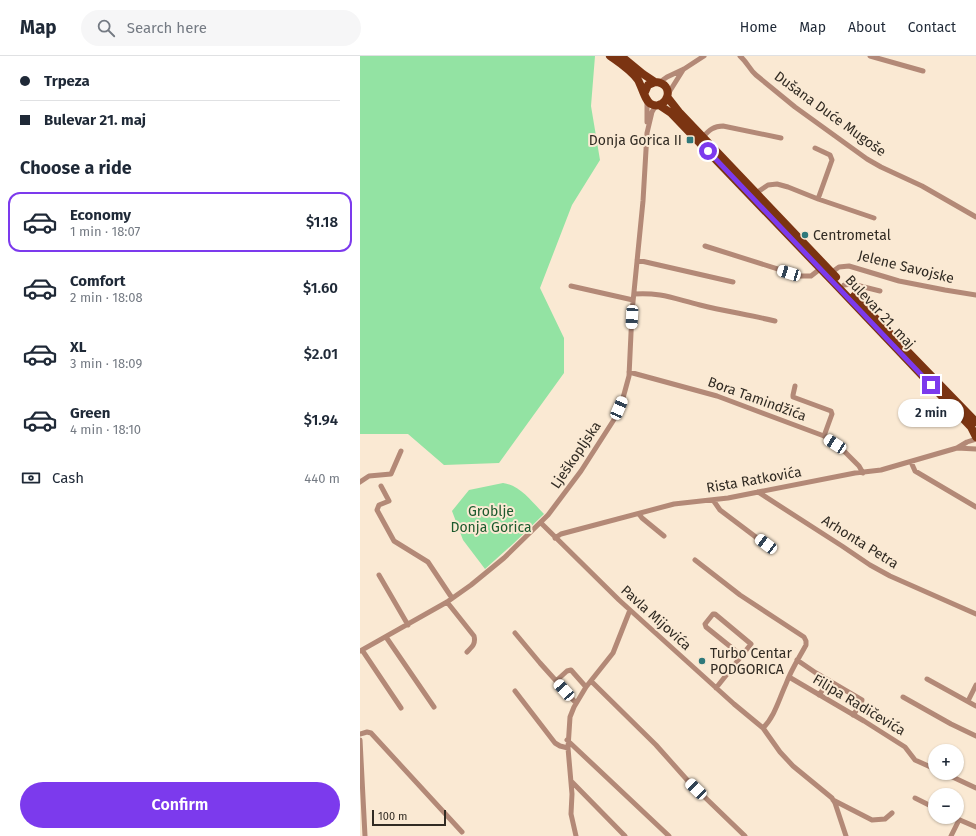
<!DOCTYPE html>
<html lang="en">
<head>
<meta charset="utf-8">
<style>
	:root { --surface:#fff; --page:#f6f6f7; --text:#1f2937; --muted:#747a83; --line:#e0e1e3; --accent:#7c3aed }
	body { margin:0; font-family:"Fira Sans",sans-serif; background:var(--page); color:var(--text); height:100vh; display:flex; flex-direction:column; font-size:15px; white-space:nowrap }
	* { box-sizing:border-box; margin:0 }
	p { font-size:13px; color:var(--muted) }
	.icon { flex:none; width:22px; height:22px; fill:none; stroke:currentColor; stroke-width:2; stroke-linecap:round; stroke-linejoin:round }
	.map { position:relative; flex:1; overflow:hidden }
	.panel { display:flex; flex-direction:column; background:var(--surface); width:360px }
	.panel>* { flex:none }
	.banner { display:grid; align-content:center; height:88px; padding:0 20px; background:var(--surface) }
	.tools { position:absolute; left:568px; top:688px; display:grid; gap:8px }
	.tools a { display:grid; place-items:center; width:36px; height:36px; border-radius:50%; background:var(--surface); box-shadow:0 1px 3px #0004; font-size:20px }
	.scale { position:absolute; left:12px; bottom:10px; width:74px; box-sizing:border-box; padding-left:4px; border:2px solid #312b23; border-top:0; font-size:11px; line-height:14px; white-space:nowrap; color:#312b23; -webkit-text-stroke:3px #fae9d3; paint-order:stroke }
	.end { position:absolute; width:18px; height:18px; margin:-9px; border:5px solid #7c3aed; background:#fff; box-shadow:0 0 0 2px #fff }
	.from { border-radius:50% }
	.bubble { position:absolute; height:28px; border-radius:14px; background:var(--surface); box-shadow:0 1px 3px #0004; font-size:13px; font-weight:600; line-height:28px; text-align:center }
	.car { position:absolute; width:12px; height:24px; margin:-12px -6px; border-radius:5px; box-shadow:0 0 3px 1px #0007; background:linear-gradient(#fff 24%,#345 0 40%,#fff 0 76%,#345 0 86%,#fff 0) }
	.banner b { display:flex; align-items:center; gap:14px; height:38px; font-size:15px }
	.banner b+b { border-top:1px solid var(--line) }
	.banner i { width:10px; height:10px; background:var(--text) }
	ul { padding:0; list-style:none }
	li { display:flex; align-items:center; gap:12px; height:60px; margin:0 8px 6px; padding:0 12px; border:2px solid transparent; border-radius:12px }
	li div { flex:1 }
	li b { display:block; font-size:15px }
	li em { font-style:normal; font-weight:600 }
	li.on { border-color:var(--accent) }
	li>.icon { width:36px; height:36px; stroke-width:1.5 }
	h2 { padding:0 20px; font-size:18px; line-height:48px }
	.pay { display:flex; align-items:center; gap:10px; height:44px; padding:0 20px; font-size:15px }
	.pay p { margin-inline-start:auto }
	.action { display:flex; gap:8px; margin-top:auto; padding:8px 20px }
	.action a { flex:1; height:46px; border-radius:24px; background:var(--accent); color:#fff; font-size:16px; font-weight:600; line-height:46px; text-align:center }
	header { display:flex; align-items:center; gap:24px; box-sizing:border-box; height:56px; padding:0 20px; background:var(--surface); border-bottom:1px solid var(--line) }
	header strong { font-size:19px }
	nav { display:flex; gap:22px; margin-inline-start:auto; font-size:14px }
	.search { width:280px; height:36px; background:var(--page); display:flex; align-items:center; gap:10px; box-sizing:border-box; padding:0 14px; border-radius:22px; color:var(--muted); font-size:15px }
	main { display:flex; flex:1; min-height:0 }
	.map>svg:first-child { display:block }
	.green { fill:#93e3a3 }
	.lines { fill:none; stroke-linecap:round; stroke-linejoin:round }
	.street { stroke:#b38977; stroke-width:5 }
	.primary { stroke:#7b3412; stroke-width:8 }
	.route { stroke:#7c3aed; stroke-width:5 }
	.poi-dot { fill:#2f797b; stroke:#fae9d3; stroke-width:1.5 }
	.labels { text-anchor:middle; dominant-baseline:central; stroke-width:4; stroke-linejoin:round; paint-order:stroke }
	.street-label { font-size:14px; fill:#312b23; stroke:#fae9d3 }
	.poi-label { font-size:14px; fill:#312b23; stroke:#fae9d3; text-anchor:start }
	.park-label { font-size:14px; fill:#1c592d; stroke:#fae9d3 }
</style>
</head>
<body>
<header>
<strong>Map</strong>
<div class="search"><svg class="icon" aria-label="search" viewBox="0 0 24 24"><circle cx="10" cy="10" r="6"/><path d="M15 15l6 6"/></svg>Search here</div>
<nav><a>Home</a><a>Map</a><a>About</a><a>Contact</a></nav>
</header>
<main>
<section class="panel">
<div class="banner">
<b><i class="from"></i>Trpeza</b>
<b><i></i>Bulevar 21. maj</b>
</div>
<h2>Choose a ride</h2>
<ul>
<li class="on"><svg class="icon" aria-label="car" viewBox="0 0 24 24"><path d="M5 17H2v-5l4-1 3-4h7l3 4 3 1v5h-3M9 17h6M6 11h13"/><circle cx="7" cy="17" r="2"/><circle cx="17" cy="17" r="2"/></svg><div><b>Economy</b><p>1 min · 18:07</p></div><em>$1.18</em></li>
<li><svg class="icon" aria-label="car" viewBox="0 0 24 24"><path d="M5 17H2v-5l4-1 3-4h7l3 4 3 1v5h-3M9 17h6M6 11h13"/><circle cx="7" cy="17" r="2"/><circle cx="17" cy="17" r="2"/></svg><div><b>Comfort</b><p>2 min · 18:08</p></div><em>$1.60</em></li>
<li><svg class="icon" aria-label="car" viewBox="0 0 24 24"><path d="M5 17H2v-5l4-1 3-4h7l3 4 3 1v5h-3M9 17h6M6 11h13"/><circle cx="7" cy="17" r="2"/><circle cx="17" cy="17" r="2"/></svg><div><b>XL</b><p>3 min · 18:09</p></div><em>$2.01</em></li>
<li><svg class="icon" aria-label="car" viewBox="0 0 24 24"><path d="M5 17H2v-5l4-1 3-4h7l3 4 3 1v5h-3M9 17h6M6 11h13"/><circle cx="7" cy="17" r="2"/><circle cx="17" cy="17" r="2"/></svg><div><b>Green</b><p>4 min · 18:10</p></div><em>$1.94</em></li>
</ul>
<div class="pay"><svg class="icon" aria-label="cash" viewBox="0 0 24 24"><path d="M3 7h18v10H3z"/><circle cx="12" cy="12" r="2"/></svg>Cash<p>440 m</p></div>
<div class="action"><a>Confirm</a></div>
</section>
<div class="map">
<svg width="616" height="780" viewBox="0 0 616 780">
	<rect width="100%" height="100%" fill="#fae9d3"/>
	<path class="green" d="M0,0H235L231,50L240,104L212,149L180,232L204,282V317L139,407L84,409L48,378H0Z
		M143,427C160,429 172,446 184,458L154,487L125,513L103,484L92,455L109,434Z"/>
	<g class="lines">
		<path class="street" d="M380,0C388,7 389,13 396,19L435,51L507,103L521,111L562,130L616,161
			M510,0L563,15
			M300,26L307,21L324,13L344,0
			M308,38L323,14
			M287,44V66
			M343,81C349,74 354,70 363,70L421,82
			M455,92L470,99L472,104L458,143
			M396,137L408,129L417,128L428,131L458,143L514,162
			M345,190L440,220H451L460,213
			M277,204L373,226
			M472,216L479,211L489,210L539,225L585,234L616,239
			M484,229L492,228L520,235
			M211,230L273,244
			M274,238C300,236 315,243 340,249C364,255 390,259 415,265
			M269,316L357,340L464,380L482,393L499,410L503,417
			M435,330L433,339V341L471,355L472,358L464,380
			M597,392L616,393
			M551,406L555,415L616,451
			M0,426L9,420L31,418L41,395
			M21,430L29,445L19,449L17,454L34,485L68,506L92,542
			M398,436L482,490L510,509L530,520L616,558
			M353,444L360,454L405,488
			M279,458L282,462L304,480
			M181,467L259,544L374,648L403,672L420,696L433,710L472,742L475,747L486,780
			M195,482L201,478L216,474L314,448L368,442L495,417L521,414L597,392L607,386L616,383
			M335,504L380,539L444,581L446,585V589C439,602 431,614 426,628C419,643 415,660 403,672
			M19,519L48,569
			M87,546L114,580C116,588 112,591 107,596
			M155,577L180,607L216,647
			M26,581L74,651
			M2,594L41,652
			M0,595L87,546L111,529L144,502L188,459L221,415L255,362L263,342L269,320L272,256L283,145L287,77L292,56L296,49
			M437,604L456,617L502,644L501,648L493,659
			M429,621L504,665L545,691L555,704L575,713
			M567,623L616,650
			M196,625L207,615L211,614L226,631
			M231,625L296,689L329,726L385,780
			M356,632L391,588L355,558H353L345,568L346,571L382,600
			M155,635L195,687L200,690L208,692
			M459,639L469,625
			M543,641L591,668L616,680
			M608,645L616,629
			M0,678L7,676L11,677L102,776
			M0,684L5,780
			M207,684L309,780
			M584,717L616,732
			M211,725L213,727L265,780
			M555,742L575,752
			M473,744L512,764L525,763L532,757
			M593,761L616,771
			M216,780L211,758L212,738L208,692L210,661L214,651L226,631L253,597L270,554
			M591,780L599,764"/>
		<path class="primary" d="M250,0C260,7 271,14 278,24C282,31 285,45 291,48C307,56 317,27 295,26L288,29L285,36
			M261,0L283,18L295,26
			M308,42L319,56L476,221
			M299,49L311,57L479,232L611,371L616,381
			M494,240L616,366"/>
	</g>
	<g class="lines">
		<path class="route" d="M348,95L571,329"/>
	</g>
	<g class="poi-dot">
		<rect x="326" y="80" width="8" height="8" rx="2"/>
		<circle cx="445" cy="179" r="4"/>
		<circle cx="342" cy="605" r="4"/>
	</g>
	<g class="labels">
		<g class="street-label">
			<text transform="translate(470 58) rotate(36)">Dušana Duće Mugoše</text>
			<text transform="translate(546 211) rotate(14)">Jelene Savojske</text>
			<text transform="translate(520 256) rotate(47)">Bulevar 21. maj</text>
			<text transform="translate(397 343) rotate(20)">Bora Tamindžića</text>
			<text transform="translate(216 399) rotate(-56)">Lješkopljska</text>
			<text transform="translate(394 424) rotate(-10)">Rista Ratkovića</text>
			<text transform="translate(500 486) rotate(32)">Arhonta Petra</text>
			<text transform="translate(296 562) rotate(42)">Pavla Mijovića</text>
			<text transform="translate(499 649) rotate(31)">Filipa Radičevića</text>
		</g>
		<g class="poi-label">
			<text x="322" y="84" text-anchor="end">Donja Gorica II</text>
			<text x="453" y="179">Centrometal</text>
			<text x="350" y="597">Turbo Centar<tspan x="350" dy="16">PODGORICA</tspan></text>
		</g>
		<g class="park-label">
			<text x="131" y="455">Groblje<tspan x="131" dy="16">Donja Gorica</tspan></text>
		</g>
	</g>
</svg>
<div class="tools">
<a>+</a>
<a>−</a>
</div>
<div class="scale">100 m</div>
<i class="end from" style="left:348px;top:95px"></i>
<i class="end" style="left:571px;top:329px"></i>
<div class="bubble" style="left:538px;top:343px;width:66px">2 min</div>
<i class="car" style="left:429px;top:217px;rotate:287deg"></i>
<i class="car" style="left:272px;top:261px;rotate:183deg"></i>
<i class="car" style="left:259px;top:352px;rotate:23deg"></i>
<i class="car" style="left:475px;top:388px;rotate:303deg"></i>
<i class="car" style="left:406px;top:488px;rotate:307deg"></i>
<i class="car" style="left:204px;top:634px;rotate:318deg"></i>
<i class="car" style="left:336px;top:733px;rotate:314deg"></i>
</div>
</main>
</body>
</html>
